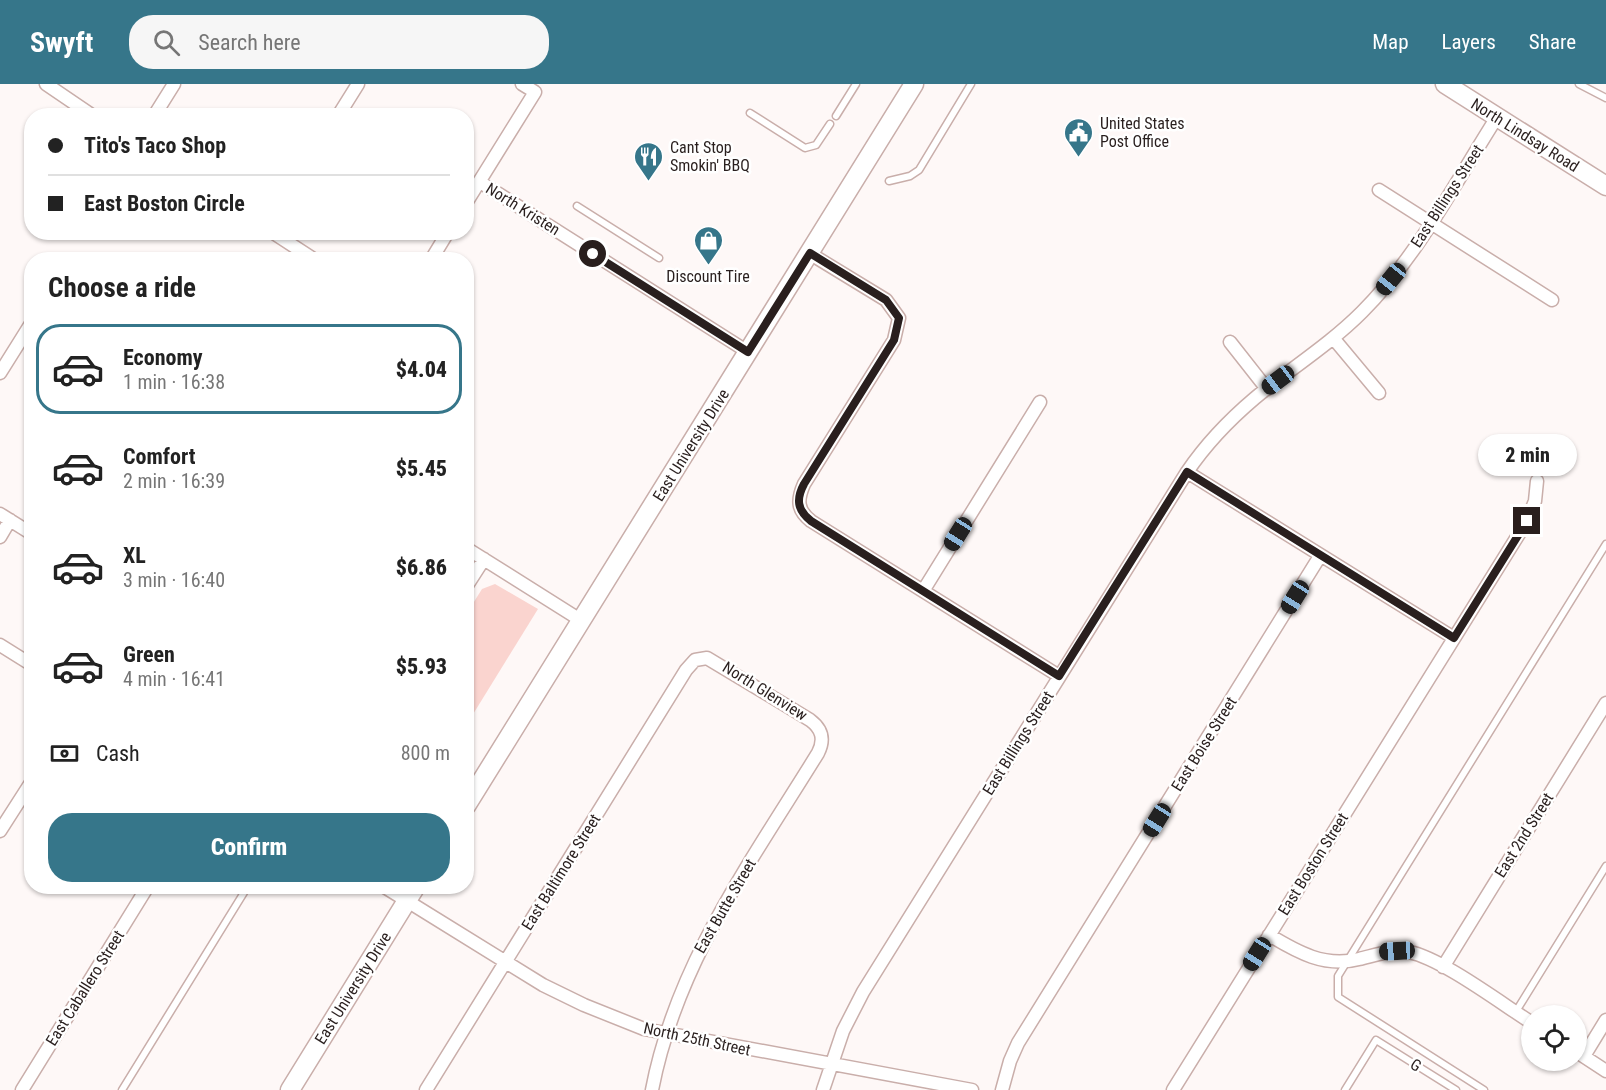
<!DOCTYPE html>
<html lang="en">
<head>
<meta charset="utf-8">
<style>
	:root { --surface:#fff; --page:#f6f6f6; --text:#222; --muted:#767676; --line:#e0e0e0; --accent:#36768a }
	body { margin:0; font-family:"Roboto Condensed",sans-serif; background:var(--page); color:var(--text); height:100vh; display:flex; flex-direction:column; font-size:22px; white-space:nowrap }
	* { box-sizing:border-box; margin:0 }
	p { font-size:20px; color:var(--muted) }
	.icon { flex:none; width:33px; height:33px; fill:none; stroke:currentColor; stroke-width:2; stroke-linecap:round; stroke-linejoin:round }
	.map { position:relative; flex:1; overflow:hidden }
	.details { position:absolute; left:24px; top:168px; width:450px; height:642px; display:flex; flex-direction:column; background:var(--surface); border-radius:24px; box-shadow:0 2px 4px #0004 }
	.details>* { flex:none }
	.banner { position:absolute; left:24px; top:24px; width:450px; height:132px; border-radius:24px; box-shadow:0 2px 4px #0004; display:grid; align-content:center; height:132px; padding:0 24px; background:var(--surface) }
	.fabs { position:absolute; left:1521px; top:921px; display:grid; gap:12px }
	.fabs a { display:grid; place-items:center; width:66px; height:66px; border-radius:50%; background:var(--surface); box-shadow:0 2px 4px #0004; font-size:30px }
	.end { position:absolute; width:27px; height:27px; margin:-14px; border:8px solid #291f1e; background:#fff; box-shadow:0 0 0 3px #fff }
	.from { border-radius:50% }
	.bubble { position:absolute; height:42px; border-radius:21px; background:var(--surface); box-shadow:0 2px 4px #0004; font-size:20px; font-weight:800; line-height:42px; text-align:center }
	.car { position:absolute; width:18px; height:36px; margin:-18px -9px; border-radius:8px; box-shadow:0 0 4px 2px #0007; background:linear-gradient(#222 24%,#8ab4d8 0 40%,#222 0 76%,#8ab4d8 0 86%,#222 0) }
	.banner b { display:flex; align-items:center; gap:21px; height:57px; font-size:22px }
	.banner b+b { border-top:2px solid var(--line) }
	.banner i { width:15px; height:15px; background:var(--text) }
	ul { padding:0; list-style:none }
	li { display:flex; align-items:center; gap:18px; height:90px; margin:0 12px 9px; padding:0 12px; border:3px solid transparent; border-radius:24px }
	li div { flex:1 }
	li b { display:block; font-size:22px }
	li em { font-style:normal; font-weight:800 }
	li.selected { border-color:var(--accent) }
	li>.icon { width:54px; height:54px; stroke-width:1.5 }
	h2 { padding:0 24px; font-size:27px; line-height:72px }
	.pay { display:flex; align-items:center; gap:15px; height:66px; padding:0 24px; font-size:22px }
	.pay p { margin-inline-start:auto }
	.primary-button { display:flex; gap:12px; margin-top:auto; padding:12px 24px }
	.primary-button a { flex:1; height:69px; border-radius:24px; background:var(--accent); color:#fff; font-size:24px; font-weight:800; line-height:69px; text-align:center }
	header { display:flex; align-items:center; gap:36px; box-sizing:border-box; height:84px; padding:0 30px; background:var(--accent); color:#fff }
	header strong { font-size:28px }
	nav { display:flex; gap:33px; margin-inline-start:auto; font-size:21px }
	.search { width:420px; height:54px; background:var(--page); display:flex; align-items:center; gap:15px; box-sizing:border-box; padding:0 21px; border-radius:24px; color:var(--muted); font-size:22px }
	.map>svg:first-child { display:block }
	.green { fill:#fad4cf }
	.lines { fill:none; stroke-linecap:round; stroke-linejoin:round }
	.service-casing { stroke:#c9aeaa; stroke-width:9 }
	.minor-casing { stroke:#c9aeaa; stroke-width:15 }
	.secondary-casing { stroke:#c9aeaa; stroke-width:21 }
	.service { stroke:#fff; stroke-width:6 }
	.minor { stroke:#fff; stroke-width:12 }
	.secondary { stroke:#fff; stroke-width:18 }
	.route { stroke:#291f1e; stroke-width:8 }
	.labels { text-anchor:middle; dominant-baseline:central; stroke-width:5; stroke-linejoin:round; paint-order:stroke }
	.poi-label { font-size:16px; fill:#291f1e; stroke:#fff; text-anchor:start }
	.street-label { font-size:16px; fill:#291f1e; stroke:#fff }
</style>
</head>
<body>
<header>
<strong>Swyft</strong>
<div class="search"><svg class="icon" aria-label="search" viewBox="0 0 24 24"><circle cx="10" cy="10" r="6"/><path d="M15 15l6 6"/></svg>Search here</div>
<nav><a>Map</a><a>Layers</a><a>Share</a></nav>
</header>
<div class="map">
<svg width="1606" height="1006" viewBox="0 0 1606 1006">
	<rect width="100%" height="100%" fill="#fef8f7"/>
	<path class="green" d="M495,500L538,525L467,640V529L482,505Z"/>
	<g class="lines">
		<defs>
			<path id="service" d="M1579,0L1606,14
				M750,29L805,64L816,61L830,40
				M836,32L856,0
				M889,97L910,92L919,86L971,0
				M577,122L659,174
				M1515,929L1606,782
				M122,1006L248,802
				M1345,1006L1376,956L1456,1006
				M1484,1006L1338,913V892L1606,460"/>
			<path id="minor" d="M46,0L93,32
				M154,32L174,0
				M338,32L358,0
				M480,98L748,268
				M1379,106L1552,216
				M466,119L535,8L522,0
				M272,148L315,176
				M809,169L886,216L899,234L894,256L804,400C797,416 797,426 811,437L1059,592
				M431,176L448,148
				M1334,255L1379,309
				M1230,258L1267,305
				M0,289L32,238
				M1187,388L1454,554
				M0,430L32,450
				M0,453L10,436
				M466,464L582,537
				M466,503L484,475
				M923,507L1040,318
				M0,561L32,581
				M0,747L32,697
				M383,802L543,901L584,921L644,945L972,1006
				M1269,851C1297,868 1325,884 1359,875C1376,871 1391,865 1409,868C1441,874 1502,920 1532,939
				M1443,883L1606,619
				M1577,968L1606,987
				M1584,972L1606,936
				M22,1006L148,802
				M426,1006L686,586L695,576L707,574L810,636C822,645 825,655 818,669C752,776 676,880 652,1006
				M823,1006L843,947L863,908L1187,388C1206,360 1229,336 1255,314C1290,285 1329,261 1362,228C1417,173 1455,99 1497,33
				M1002,1006L1010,977L1018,959L1320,472
				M1173,1006L1527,437L1535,417L1537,397"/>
			<path id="secondary" d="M1445,0L1606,102
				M466,722L914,0
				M290,1006L416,802"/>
		</defs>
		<use href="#service" class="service-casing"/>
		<use href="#minor" class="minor-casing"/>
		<use href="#secondary" class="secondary-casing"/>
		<use href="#service" class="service"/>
		<use href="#minor" class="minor"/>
		<use href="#secondary" class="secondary"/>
	</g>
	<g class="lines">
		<path class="route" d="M593,170L748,268L810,169L886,216L899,234L894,256L804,400C796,415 797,426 811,437L1059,592L1187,388L1454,554L1527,437"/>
	</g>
	<defs>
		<symbol id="civic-pin" viewBox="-11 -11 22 30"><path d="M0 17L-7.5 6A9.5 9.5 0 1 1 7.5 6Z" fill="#36768a" stroke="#fff"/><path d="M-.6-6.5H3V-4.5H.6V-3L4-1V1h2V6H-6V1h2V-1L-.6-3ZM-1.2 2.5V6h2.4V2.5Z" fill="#fff"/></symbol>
		<symbol id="restaurant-pin" viewBox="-11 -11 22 30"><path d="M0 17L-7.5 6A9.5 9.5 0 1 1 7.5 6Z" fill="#36768a" stroke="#fff"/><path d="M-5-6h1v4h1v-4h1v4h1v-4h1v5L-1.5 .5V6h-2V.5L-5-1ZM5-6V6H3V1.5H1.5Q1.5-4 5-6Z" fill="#fff"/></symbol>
		<symbol id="shop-pin" viewBox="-11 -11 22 30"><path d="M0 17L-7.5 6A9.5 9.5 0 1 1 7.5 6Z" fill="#36768a" stroke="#fff"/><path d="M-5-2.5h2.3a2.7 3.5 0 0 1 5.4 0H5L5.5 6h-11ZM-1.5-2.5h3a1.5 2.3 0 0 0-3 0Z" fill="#fff"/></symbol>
	</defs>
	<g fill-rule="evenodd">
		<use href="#civic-pin" x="1062" y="32" width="33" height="45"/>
		<use href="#restaurant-pin" x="632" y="56" width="33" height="45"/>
		<use href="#shop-pin" x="692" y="140" width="33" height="45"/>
	</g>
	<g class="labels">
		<g class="poi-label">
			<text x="1100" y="39">United States<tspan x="1100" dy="18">Post Office</tspan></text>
			<text x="670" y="63">Cant Stop<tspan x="670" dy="18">Smokin' BBQ</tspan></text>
			<text x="708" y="192" text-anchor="middle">Discount Tire</text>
		</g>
		<g class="street-label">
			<text transform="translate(1525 51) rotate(32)">North Lindsay Road</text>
			<text transform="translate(1447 112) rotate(-57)">East Billings Street</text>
			<text transform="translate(523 125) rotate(32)">North Kristen</text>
			<text transform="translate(691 361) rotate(-58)">East University Drive</text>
			<text transform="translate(765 607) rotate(32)">North Glenview</text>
			<text transform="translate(1018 659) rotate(-58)">East Billings Street</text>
			<text transform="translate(1204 660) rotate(-58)">East Boise Street</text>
			<text transform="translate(1524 751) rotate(-58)">East 2nd Street</text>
			<text transform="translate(1313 780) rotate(-58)">East Boston Street</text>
			<text transform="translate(561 788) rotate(-58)">East Baltimore Street</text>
			<text transform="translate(725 822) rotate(-60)">East Butte Street</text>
			<text transform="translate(85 904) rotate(-58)">East Caballero Street</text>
			<text transform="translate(353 904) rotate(-58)">East University Drive</text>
			<text transform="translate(697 955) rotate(12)">North 25th Street</text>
			<text transform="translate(1416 981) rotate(32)">G</text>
		</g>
	</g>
</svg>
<div class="fabs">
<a><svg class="icon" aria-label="locate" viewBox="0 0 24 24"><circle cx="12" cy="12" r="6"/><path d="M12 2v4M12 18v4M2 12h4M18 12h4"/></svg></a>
</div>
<i class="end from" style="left:593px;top:170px"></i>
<i class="end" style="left:1527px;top:437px"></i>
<div class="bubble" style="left:1478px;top:350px;width:99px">2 min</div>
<i class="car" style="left:1391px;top:195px;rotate:219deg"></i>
<i class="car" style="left:1278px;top:296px;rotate:233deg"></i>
<i class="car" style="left:958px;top:450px;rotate:212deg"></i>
<i class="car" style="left:1295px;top:513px;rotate:212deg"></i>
<i class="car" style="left:1157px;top:736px;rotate:212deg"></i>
<i class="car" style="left:1397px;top:867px;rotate:267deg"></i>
<i class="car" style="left:1257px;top:870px;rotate:212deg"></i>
<div class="banner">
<b><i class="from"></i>Tito's Taco Shop</b>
<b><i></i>East Boston Circle</b>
</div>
<section class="details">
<h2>Choose a ride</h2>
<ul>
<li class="selected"><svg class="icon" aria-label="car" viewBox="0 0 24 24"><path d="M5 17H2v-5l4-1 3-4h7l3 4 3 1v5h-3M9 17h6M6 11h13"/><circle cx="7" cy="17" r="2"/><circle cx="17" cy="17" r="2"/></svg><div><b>Economy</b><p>1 min · 16:38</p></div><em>$4.04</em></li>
<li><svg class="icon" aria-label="car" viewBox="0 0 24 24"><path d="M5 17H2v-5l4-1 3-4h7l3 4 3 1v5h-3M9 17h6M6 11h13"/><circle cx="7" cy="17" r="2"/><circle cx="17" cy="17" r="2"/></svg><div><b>Comfort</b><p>2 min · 16:39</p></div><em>$5.45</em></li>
<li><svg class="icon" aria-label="car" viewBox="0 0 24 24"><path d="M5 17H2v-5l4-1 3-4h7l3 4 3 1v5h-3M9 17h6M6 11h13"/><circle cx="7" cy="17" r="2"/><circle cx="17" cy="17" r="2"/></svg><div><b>XL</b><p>3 min · 16:40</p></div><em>$6.86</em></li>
<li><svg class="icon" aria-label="car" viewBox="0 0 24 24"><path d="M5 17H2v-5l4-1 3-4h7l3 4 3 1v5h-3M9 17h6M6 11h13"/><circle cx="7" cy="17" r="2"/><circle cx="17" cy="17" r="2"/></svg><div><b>Green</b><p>4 min · 16:41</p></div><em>$5.93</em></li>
</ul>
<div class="pay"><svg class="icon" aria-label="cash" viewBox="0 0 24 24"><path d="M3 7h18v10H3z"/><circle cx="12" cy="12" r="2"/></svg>Cash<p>800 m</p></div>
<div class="primary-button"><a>Confirm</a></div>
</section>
</div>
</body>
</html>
